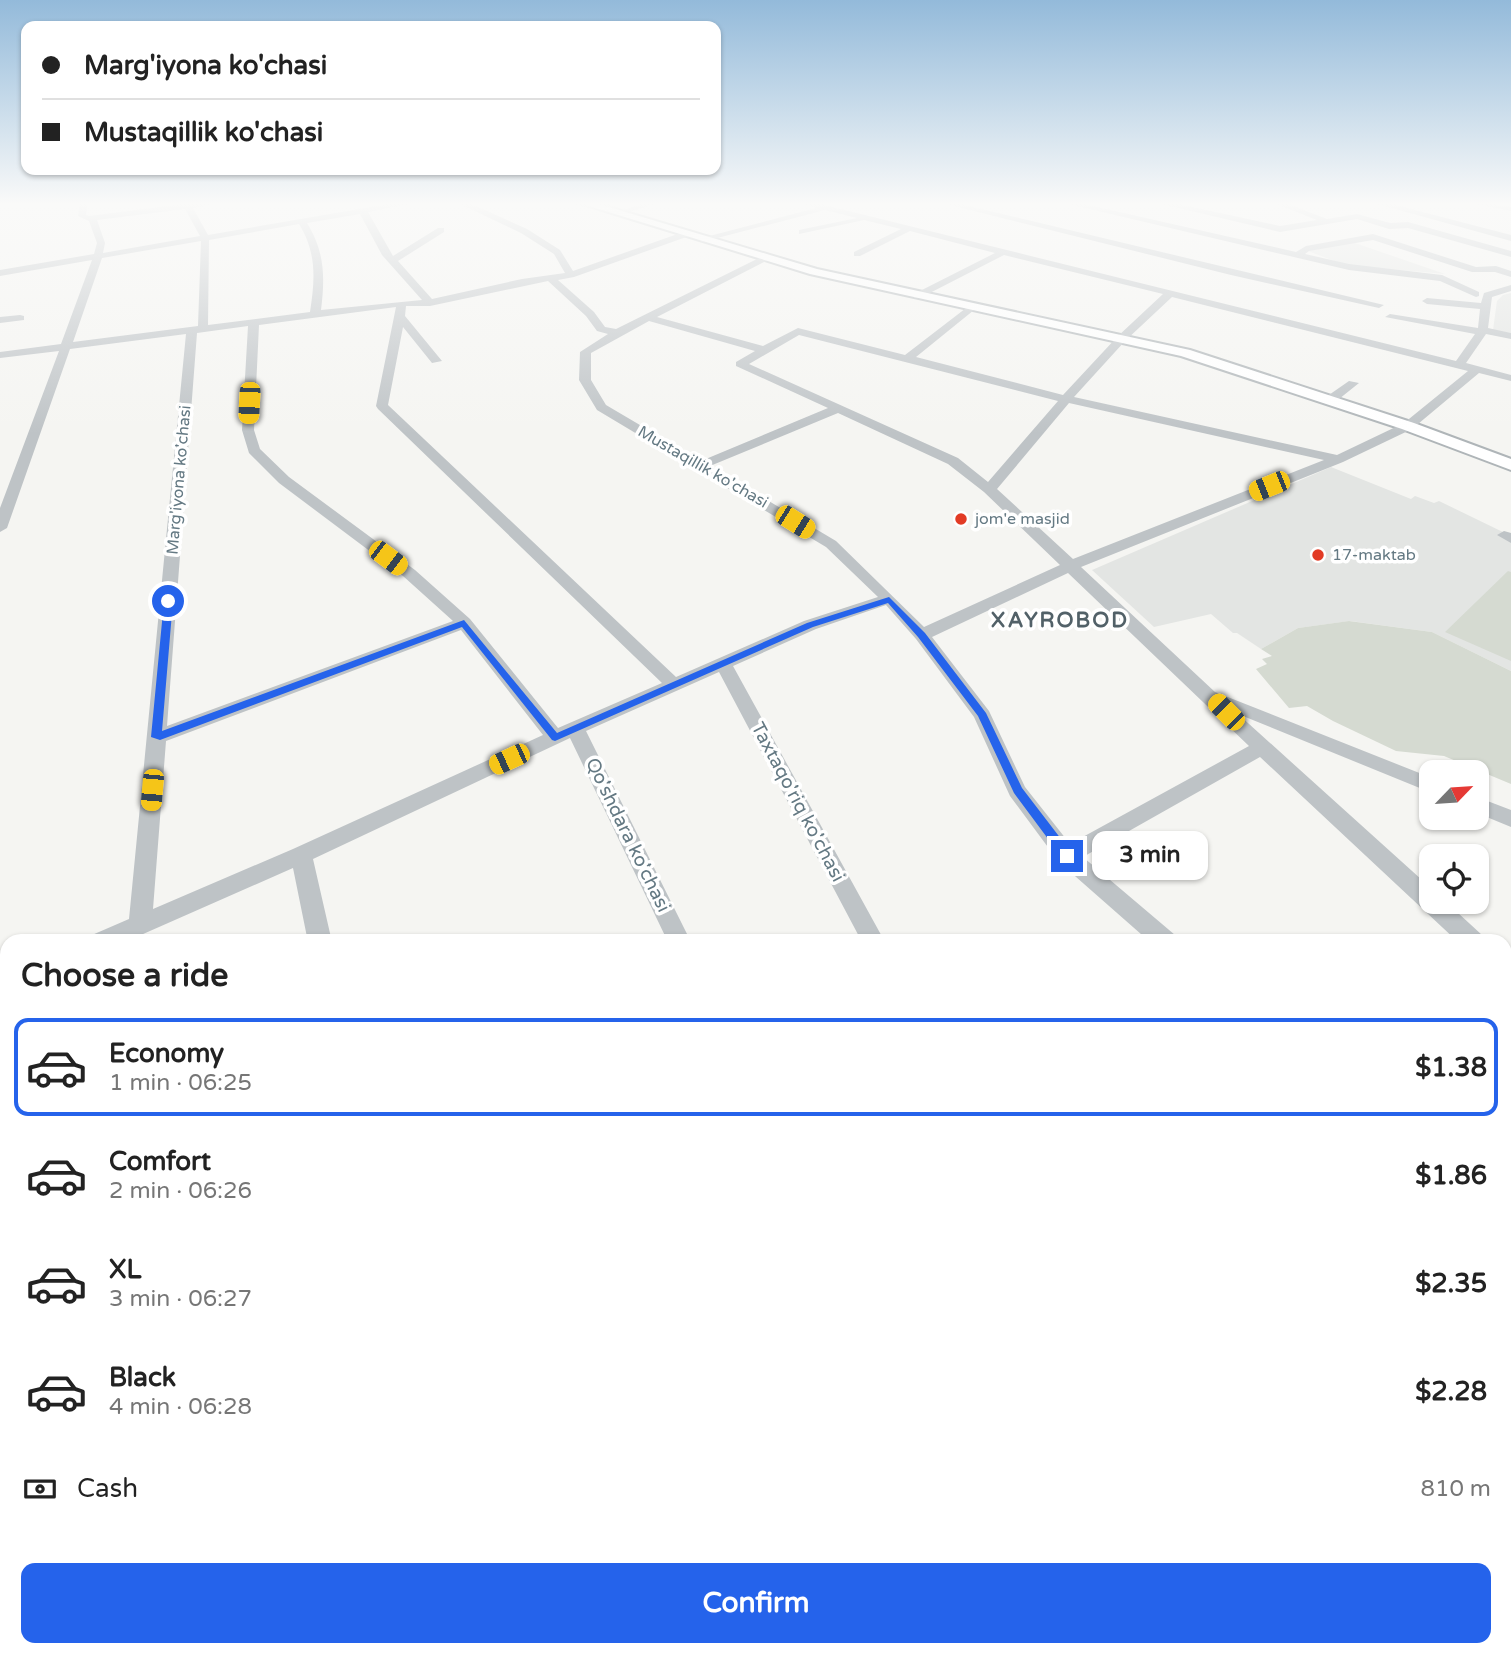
<!DOCTYPE html>
<html lang="en">
<head>
<meta charset="utf-8">
<style>
	:root { --surface:#fff; --page:#f6f6f6; --text:#222; --muted:#767676; --line:#e0e0e0; --accent:#2563eb }
	body { margin:0; font-family:"Varela Round",sans-serif; background:var(--page); color:var(--text); height:100vh; display:flex; flex-direction:column; font-size:26px; white-space:nowrap }
	* { box-sizing:border-box; margin:0 }
	p { font-size:23px; color:var(--muted) }
	.icon { flex:none; width:38px; height:38px; fill:none; stroke:currentColor; stroke-width:2; stroke-linecap:round; stroke-linejoin:round }
	.map { position:relative; flex:1; overflow:hidden }
	.details { position:absolute; left:0px; top:934px; width:1512px; height:723px; display:flex; flex-direction:column; background:var(--surface); border-radius:21px 21px 0 0; box-shadow:0 2px 5px #0004 }
	.details>* { flex:none }
	.hud { position:absolute; left:21px; top:21px; width:700px; height:154px; border-radius:14px; box-shadow:0 2px 5px #0004; display:grid; align-content:center; height:154px; padding:0 21px; background:var(--surface) }
	.needle { width:46px; rotate:65deg }
	.buttons { position:absolute; left:1419px; top:760px; display:grid; gap:14px }
	.buttons a { display:grid; place-items:center; width:70px; height:70px; border-radius:14px; background:var(--surface); box-shadow:0 2px 5px #0004; font-size:35px }
	.end { position:absolute; width:32px; height:32px; margin:-16px; border:9px solid #2563eb; background:#fff; box-shadow:0 0 0 4px #fff }
	.from { border-radius:50% }
	.bubble { position:absolute; height:49px; border-radius:14px; background:var(--surface); box-shadow:0 2px 5px #0004; font-size:23px; font-weight:700; line-height:49px; text-align:center }
	.car { position:absolute; width:21px; height:42px; margin:-21px -10px; border-radius:9px; box-shadow:0 0 5px 2px #0007; background:linear-gradient(#f5c518 24%,#345 0 40%,#f5c518 0 76%,#345 0 86%,#f5c518 0) }
	.hud b { display:flex; align-items:center; gap:24px; height:66px; font-size:26px }
	.hud b+b { border-top:2px solid var(--line) }
	.hud i { width:18px; height:18px; background:var(--text) }
	ul { padding:0; list-style:none }
	li { display:flex; align-items:center; gap:21px; height:98px; margin:0 14px 10px; padding:0 7px; border:4px solid transparent; border-radius:14px }
	li div { flex:1 }
	li b { display:block; font-size:26px }
	li em { font-style:normal; font-weight:700 }
	li.on { border-color:var(--accent) }
	li>.icon { width:63px; height:63px; stroke-width:1.5 }
	h2 { padding:0 21px; font-size:32px; line-height:84px }
	.pay { display:flex; align-items:center; gap:18px; height:77px; padding:0 21px; font-size:26px }
	.pay p { margin-inline-start:auto }
	.action { display:flex; gap:14px; margin-top:auto; padding:14px 21px }
	.action a { flex:1; height:80px; border-radius:14px; background:var(--accent); color:#fff; font-size:28px; font-weight:700; line-height:80px; text-align:center }
	.map>svg:first-child { display:block }
	.built { fill:#e3e5e3 }
	.green { fill:#d5dad1 }
	.lines { fill:none; stroke-linecap:round; stroke-linejoin:round }
	.major-casing { stroke:#afb5b8; stroke-width:4 }
	.minor { fill:#bec3c6; fill-rule:evenodd }
	.major { fill:#fff; fill-rule:evenodd }
	.route { fill:#2563eb }
	.poi-dot { fill:#e23b25; stroke:#fff; stroke-width:2.5 }
	.labels { text-anchor:middle; dominant-baseline:central; stroke-width:7; stroke-linejoin:round; paint-order:stroke }
	.far-street-label { font-size:16px; fill:#647983; stroke:#fff }
	.far-poi-label { font-size:16px; fill:#647983; stroke:#fff; text-anchor:start }
	.street-label { font-size:19px; fill:#647983; stroke:#fff }
	.far-district-label { font-size:21px; font-weight:bold; letter-spacing:2px; fill:#526168; stroke:#fff }
</style>
</head>
<body>
<div class="map">
<svg width="1511" height="1657" viewBox="0 0 1511 1657">
	<rect width="100%" height="100%" fill="#f5f5f2"/>
	<path class="built" d="M1352,242L1445,274L1345,265L1308,251Z
		M1511,293V333L1493,330L1497,301L1503,295Z
		M1331,467L1411,499L1415,496L1434,503L1439,501L1507,534L1511,541V671L1432,632L1350,621L1298,628L1261,649L1237,633H1233L1211,614L1154,627L1092,570Z"/>
	<path class="green" d="M1508,571L1511,572V661L1445,632Z
		M1349,621L1432,632L1511,671V784L1444,756L1396,751L1333,721L1307,706L1289,708L1256,669L1267,664L1262,659L1272,656L1261,649L1298,628Z"/>
	<g class="lines">
		<defs>
			<path id="major" d="M576,202H592L817,269L1190,350L1414,423L1511,459V470L1402,429L1181,356L810,274Z"/>
		</defs>
		<use href="#major" class="major-casing"/>
		<path class="minor" d="M80,202H88L86,215L89,216L199,202H223L193,208L208,235L400,202H419L368,212L393,256L438,228H444V232L398,261L432,299L522,279L565,273L554,254L521,233L456,202H467L527,229L560,250L573,271L686,231L689,236L574,277L558,280L594,312L605,327L616,329L765,255L768,256V260L657,317L763,346L798,328L905,355L970,305L974,306V310L916,357L1063,395L1117,337L1163,294L1004,255L920,298H914V294L995,253L910,231L860,256H854V252L901,229L864,220L799,234V230L857,218L825,210L702,242L698,239L816,208L798,202H812L1456,361L1475,334L1385,317L1390,314L1478,328L1480,309L1427,304L1422,301L1427,298L1481,303L1484,293L1511,285V291L1492,297L1488,328L1511,333V339L1486,334L1466,363L1511,375V381L1479,373L1412,429L1343,462L1081,567L1215,692L1432,778V793L1238,714L1432,889V901H1445L1482,935L1485,942H1458L1260,757L1083,857L1175,935L1178,942H1150L1059,862L1010,796L974,717L916,639L886,605L816,629L733,666L885,942H862L719,672L586,731L691,942H668L570,738L313,859L332,942H308L293,868L125,942H89L92,935L129,919L186,334L70,349L7,528L0,532V508L59,351L0,358V352L61,344L92,260L0,276V270L94,254L97,243L89,221L78,216ZM185,209L200,236L103,253L105,243L97,220ZM360,214L382,255L422,300L321,310C325,278 325,252 307,223ZM299,224C317,253 315,280 310,312L208,325L209,240ZM201,241L198,326L73,342L102,258ZM548,281L586,316L597,331L608,334L580,352L579,380L597,410L826,547L878,597L804,621L676,677L388,405L403,327L432,363L442,361L405,316L406,306H430ZM1172,297L1468,371L1404,423L1337,455L1074,397L1125,341ZM396,307L376,406L378,409L662,683L558,728L470,619L415,570L289,477L260,449L254,430L259,325ZM649,321L755,351L736,362V366L828,408L701,461L606,405L591,380V353ZM248,326L242,430L249,453L279,483L403,576L453,621L167,726L197,333ZM799,335L1058,401L988,482L958,458L749,364ZM1069,403L1324,460L1073,559L997,489ZM838,413L948,464L984,492L1060,565L924,627L836,541L710,466ZM1068,573L1249,746L1070,844L1025,787L989,711L932,637ZM461,630L543,735L293,849L153,909L166,741Z
			M648,202H661L619,215L615,213Z
			M938,202H952L1384,305L1379,308L1231,275Z
			M1060,202H1075L1296,252L1306,246L1373,234L1476,267L1496,266L1511,271V277L1495,272H1472L1373,240L1309,251L1305,254L1349,264L1442,275L1479,292V296L1476,297L1440,281L1349,270Z
			M1153,202H1169L1280,226L1317,220L1271,202H1283L1327,219L1357,214L1390,223L1408,222L1511,251V257L1408,228L1389,229L1357,219L1280,232Z
			M1370,202H1384L1511,235V241Z
			M1475,202L1511,207V211L1476,204Z
			M20,315L24,316V320L0,323V317Z
			M1349,381L1359,383L1334,403H1326V397Z
			M1504,531L1511,533V543L1497,535Z
			M1477,797L1511,810V827L1477,813Z
			M1505,960L1511,962V987L1505,984Z
			M7,973V996L0,999V976Z
			M1505,1322L1511,1325V1362L1505,1359Z
			M1511,1423V1457L1505,1460V1426Z
			M94,1650H132V1657H94Z
			M456,1650H494L496,1657H458Z
			M842,1650H900L897,1657H839Z
			M967,1650H1005L1007,1657H969Z
			M1246,1650H1285L1288,1657H1249Z"/>
		<use href="#major" class="major"/>
	</g>
	<linearGradient id="sky" x2="0" y2="1"><stop stop-color="#93bada"/><stop offset="0.47" stop-color="#fafaf9"/><stop offset="1" stop-color="#fafaf9" stop-opacity="0"/></linearGradient>
	<rect width="1511" height="434" fill="url(#sky)"/>
	<path class="route" d="M889,597L925,633L986,713L1022,788L1071,852V859H1063L1014,793L978,716L918,637L888,603L813,627L555,741L552,740L462,627L160,740L151,737L164,601L168,599L173,601L162,731L464,620L557,733L807,623Z"/>
	<g class="poi-dot">
		<circle cx="961" cy="519" r="7"/>
		<circle cx="1318" cy="555" r="7"/>
	</g>
	<g class="labels">
		<g class="far-street-label">
			<text transform="translate(703 467) rotate(30)">Mustaqillik ko'chasi</text>
			<text transform="translate(179 480) rotate(-85)">Marg'iyona ko'chasi</text>
		</g>
		<g class="far-poi-label">
			<text x="975" y="519">jom'e masjid</text>
			<text x="1332" y="555">17-maktab</text>
		</g>
		<g class="street-label">
			<text transform="translate(798 802) rotate(62)">Taxtaqo'riq ko'chasi</text>
			<text transform="translate(628 835) rotate(64)">Qo'shdara ko'chasi</text>
		</g>
		<g class="far-district-label">
			<text x="1060" y="620">XAYROBOD</text>
		</g>
	</g>
</svg>
<div class="buttons">
<a><svg class="needle" viewBox="-14 -14 28 28"><path d="M0-13l5 13h-10z" fill="#e53935"/><path d="M0 13l5-13h-10z" fill="#767676"/></svg></a>
<a><svg class="icon" aria-label="locate" viewBox="0 0 24 24"><circle cx="12" cy="12" r="6"/><path d="M12 2v4M12 18v4M2 12h4M18 12h4"/></svg></a>
</div>
<i class="end from" style="left:168px;top:601px"></i>
<i class="end" style="left:1067px;top:856px"></i>
<div class="bubble" style="left:1092px;top:831px;width:116px">3 min</div>
<i class="car" style="left:249px;top:403px;rotate:183deg"></i>
<i class="car" style="left:1269px;top:486px;rotate:248deg"></i>
<i class="car" style="left:795px;top:522px;rotate:122deg"></i>
<i class="car" style="left:388px;top:558px;rotate:127deg"></i>
<i class="car" style="left:1226px;top:712px;rotate:315deg"></i>
<i class="car" style="left:509px;top:759px;rotate:245deg"></i>
<i class="car" style="left:152px;top:790px;rotate:185deg"></i>
<div class="hud">
<b><i class="from"></i>Marg'iyona ko'chasi</b>
<b><i></i>Mustaqillik ko'chasi</b>
</div>
<section class="details">
<h2>Choose a ride</h2>
<ul>
<li class="on"><svg class="icon" aria-label="car" viewBox="0 0 24 24"><path d="M5 17H2v-5l4-1 3-4h7l3 4 3 1v5h-3M9 17h6M6 11h13"/><circle cx="7" cy="17" r="2"/><circle cx="17" cy="17" r="2"/></svg><div><b>Economy</b><p>1 min · 06:25</p></div><em>$1.38</em></li>
<li><svg class="icon" aria-label="car" viewBox="0 0 24 24"><path d="M5 17H2v-5l4-1 3-4h7l3 4 3 1v5h-3M9 17h6M6 11h13"/><circle cx="7" cy="17" r="2"/><circle cx="17" cy="17" r="2"/></svg><div><b>Comfort</b><p>2 min · 06:26</p></div><em>$1.86</em></li>
<li><svg class="icon" aria-label="car" viewBox="0 0 24 24"><path d="M5 17H2v-5l4-1 3-4h7l3 4 3 1v5h-3M9 17h6M6 11h13"/><circle cx="7" cy="17" r="2"/><circle cx="17" cy="17" r="2"/></svg><div><b>XL</b><p>3 min · 06:27</p></div><em>$2.35</em></li>
<li><svg class="icon" aria-label="car" viewBox="0 0 24 24"><path d="M5 17H2v-5l4-1 3-4h7l3 4 3 1v5h-3M9 17h6M6 11h13"/><circle cx="7" cy="17" r="2"/><circle cx="17" cy="17" r="2"/></svg><div><b>Black</b><p>4 min · 06:28</p></div><em>$2.28</em></li>
</ul>
<div class="pay"><svg class="icon" aria-label="cash" viewBox="0 0 24 24"><path d="M3 7h18v10H3z"/><circle cx="12" cy="12" r="2"/></svg>Cash<p>810 m</p></div>
<div class="action"><a>Confirm</a></div>
</section>
</div>
</body>
</html>
